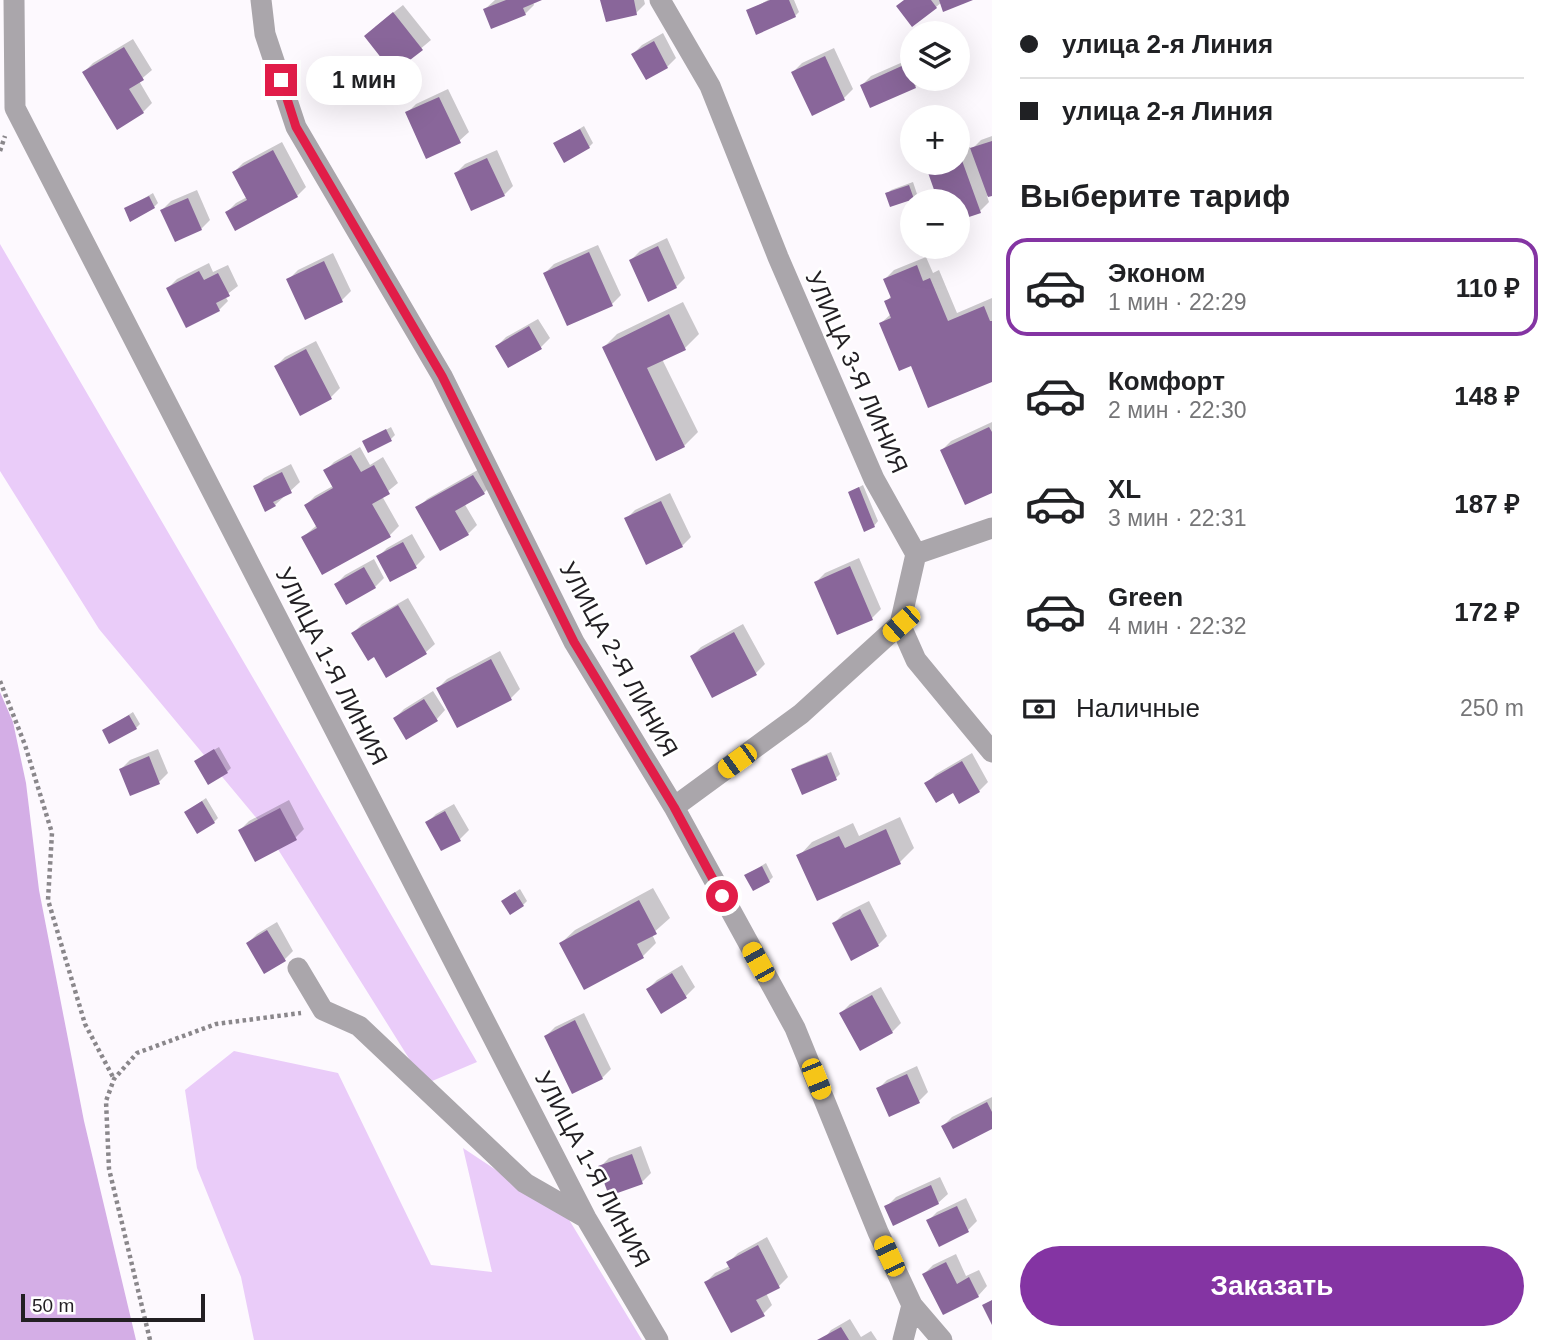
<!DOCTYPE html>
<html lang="ru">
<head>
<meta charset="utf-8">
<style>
	:root { --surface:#fff; --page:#f2f2f2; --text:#202124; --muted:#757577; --line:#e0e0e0; --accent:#8434a3 }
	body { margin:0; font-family:Helvetica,sans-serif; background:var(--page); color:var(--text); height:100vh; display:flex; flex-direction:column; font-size:26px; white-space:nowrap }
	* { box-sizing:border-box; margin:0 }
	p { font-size:23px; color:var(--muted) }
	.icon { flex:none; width:38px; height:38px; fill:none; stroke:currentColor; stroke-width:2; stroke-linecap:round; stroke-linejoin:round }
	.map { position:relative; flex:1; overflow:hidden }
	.drawer { display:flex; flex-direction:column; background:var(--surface); width:560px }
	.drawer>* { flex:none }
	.banner { display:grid; align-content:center; height:154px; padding:0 28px; background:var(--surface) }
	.tools { position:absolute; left:900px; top:21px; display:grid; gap:14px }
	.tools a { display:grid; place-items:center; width:70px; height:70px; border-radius:50%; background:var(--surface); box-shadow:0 7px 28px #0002; font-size:35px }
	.scale { position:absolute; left:21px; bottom:18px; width:184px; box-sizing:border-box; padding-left:7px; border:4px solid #221f23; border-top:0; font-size:19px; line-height:24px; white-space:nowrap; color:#221f23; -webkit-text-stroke:5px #fff; paint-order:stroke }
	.end { position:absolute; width:32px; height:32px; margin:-16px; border:9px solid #e11d48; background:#fff; box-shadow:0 0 0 4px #fff }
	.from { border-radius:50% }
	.bubble { position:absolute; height:49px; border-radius:24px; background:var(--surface); box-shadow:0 7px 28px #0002; font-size:23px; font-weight:700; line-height:49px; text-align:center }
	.car { position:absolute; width:21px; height:42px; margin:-21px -10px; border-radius:9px; box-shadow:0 0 5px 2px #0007; background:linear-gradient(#f5c518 24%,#345 0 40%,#f5c518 0 76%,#345 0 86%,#f5c518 0) }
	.banner b { display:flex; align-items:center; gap:24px; height:66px; font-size:26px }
	.banner b+b { border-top:2px solid var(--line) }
	.banner i { width:18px; height:18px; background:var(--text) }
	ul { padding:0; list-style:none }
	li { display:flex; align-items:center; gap:21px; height:98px; margin:0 14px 10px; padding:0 14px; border:4px solid transparent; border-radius:21px }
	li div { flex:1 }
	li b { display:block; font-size:26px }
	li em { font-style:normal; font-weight:700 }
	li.active { border-color:var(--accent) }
	li>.icon { width:63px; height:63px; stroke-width:1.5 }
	h2 { padding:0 28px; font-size:32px; line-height:84px }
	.pay { display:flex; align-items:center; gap:18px; height:77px; padding:0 28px; font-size:26px }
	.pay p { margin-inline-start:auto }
	.cta { display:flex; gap:14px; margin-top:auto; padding:14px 28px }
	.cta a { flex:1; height:80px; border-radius:42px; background:var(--accent); color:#fff; font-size:28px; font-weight:700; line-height:80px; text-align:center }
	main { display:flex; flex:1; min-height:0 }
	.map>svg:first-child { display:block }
	.green { fill:#eaccf9 }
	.water { fill:#d4aee6 }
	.shadow { fill:#0003 }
	.building { fill:#89669a }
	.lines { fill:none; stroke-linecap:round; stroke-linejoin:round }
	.path { stroke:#8a878b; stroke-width:4.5; stroke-dasharray:3.5 3.5; stroke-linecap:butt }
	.minor { stroke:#aaa6ab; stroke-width:21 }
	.route { stroke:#e11d48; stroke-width:9 }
	.labels { text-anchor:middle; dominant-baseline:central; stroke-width:5; stroke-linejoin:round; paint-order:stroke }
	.street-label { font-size:24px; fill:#221f23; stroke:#fff }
</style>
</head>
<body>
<main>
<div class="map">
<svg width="992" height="1340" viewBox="0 0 992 1340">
	<rect width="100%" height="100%" fill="#fdf9fe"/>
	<path class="green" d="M0,244L477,1062L425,1084L264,827L99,629L0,471Z
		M234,1051L338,1073L431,1265L492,1272L463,1148L568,1218L642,1340H254L241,1277L197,1168L185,1090Z"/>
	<path class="water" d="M0,692L13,722L26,783L39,890L84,1121L136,1340H0Z"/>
	<path class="shadow" d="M495,0H538L533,2L534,5L525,14L485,9Z
		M602,0H644L645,4L636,13Z
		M768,0H794L799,12L795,16L748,11Z
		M905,0H969L942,2L936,7Z
		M403,5L431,40L394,71L375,27Z
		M663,33L676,58L667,67L646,78L633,54L642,45Z
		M133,39L152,70L139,81L152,103L143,112L84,72L93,63Z
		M834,48L853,89L844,98L813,114L793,72L802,63Z
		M912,58V79H923L915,87L871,106L862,85L871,76Z
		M448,89L469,132L459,141L407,113L416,104Z
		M584,126L593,143L589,147L555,144Z
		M992,136V194L987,196L989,202L980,211L957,219V201H940L928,167L932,163H957V151L970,147L971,150L981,140Z
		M282,142L306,187L297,196L227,212L236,203L247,197L234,172L243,163Z
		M497,150L513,186L504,195L456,173L465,164Z
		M913,182L917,194L913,198L887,194L891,190Z
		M197,190L210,220L201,229L162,210L171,201Z
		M153,193L158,203L154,207L126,209Z
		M667,238L685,278L676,287L631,260L640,251Z
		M598,245L621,295L612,304L545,273L554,264Z
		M333,253L351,291L342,300L289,279L298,270Z
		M926,257L933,273L939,270L957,313L992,298V380L912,364L881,323L891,314L886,302L892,295L885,279L894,270Z
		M209,263L213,272L228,265L238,286L225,296L228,301L219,310L168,288L177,279Z
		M683,302L699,334L685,348L662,359L698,432L684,446L604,347L617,334Z
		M538,319L550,338L541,347L497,346L506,337Z
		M316,341L340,388L331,397L301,413L276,366L285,357Z
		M992,422V491L942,450L951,441Z
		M391,427L395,435L391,439L364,442Z
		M360,447L370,465L383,457L398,483L382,496L399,526L390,535L303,537L317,525L306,505L315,496L333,486L325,471L334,462Z
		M291,464L300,482L275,505L255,487L264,478Z
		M483,467L492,484L484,493L464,503L477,525L468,534L418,508L427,499Z
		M863,485L878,521L874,526L850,492Z
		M670,493L691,537L682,546L626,519L635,510Z
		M412,534L425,557L416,566L378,557L387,548Z
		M859,558L881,609L872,618L838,633L816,582L825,573Z
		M374,559L384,578L375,587L336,584L345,575Z
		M408,598L435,644L426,652L375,655L353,633L362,624Z
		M743,624L765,664L756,673L692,656L701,647Z
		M500,651L520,689L511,698L438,688L447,679Z
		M433,691L445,710L437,719L395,718L404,709Z
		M133,712L140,724L136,728L104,731Z
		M219,747L231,768L227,772L200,758Z
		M158,749L168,773L159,782L121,769L130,760Z
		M831,752L840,774L836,778L793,770L797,766Z
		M972,753L988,782L979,791H953L927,783L936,774Z
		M206,798L218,818L214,822L186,812Z
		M289,800L304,829L295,838L240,830L249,821Z
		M454,804L469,830L460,839L427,823L436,814Z
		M900,817L914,848L900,862L818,899L799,856L812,842L853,823L859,836Z
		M766,863L773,877L769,881L746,875Z
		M653,888L670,918L652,934L656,943L643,956L561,943L575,930Z
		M520,889L527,901L523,905L508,897Z
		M869,901L887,936L878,945L834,923L843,914Z
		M277,922L293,951L284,960L248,943L257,934Z
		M682,965L695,987L686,996L661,1011L648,989L657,980Z
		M881,987L901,1023L892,1032L841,1013L850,1004Z
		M584,1013L611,1069L602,1078L546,1036L555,1027Z
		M917,1066L928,1092L919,1101L890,1114L878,1089L887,1080Z
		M992,1097V1127L943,1126L952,1117Z
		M641,1146L651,1173L642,1182L600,1167L609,1158Z
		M940,1177L948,1194L938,1203L887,1206L896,1197Z
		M966,1198L977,1221L968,1230L928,1221L937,1212Z
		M767,1237L788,1277L779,1286L766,1293L772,1305L763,1314L706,1282L715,1273L730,1266L729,1262L738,1253Z
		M956,1254L966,1276L979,1270L987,1286L978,1296L924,1274L933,1265Z
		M850,1319L861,1337L871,1331L877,1340H823L831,1330Z"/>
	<path class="building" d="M506,0H542L523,8L526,15L491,29L483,9Z
		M600,0H634L637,15L606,22Z
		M770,0H789L796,17L756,35L746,10Z
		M904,0H931L937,8L912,27L896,6Z
		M939,0H973L943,12Z
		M393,12L423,50L393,73L364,36Z
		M654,41L668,68L646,80L631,54Z
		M124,47L144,80L129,89L144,113L117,130L82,72Z
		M825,56L845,100L812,116L791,72Z
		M906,64L916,88L870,108L860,85Z
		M439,97L461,143L426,159L405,112Z
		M580,129L590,148L564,163L553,143Z
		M992,141V196L988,197L970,148Z
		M273,150L298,197L235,231L225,212L247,200L232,172Z
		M960,155L981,213L957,221V201H938L926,167L938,163H957V156Z
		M487,158L505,196L471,211L454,173Z
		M909,185L914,199L890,207L885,193Z
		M149,196L155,208L130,222L124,208Z
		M188,198L202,230L175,242L160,210Z
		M658,246L677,288L648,302L629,260Z
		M589,252L613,306L567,326L543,273Z
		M324,261L343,302L305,320L286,279Z
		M917,265L923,281L930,278L948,321L984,306L990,321H992V382L928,408L911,366L899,371L879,323L891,318L884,301L891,298L883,279Z
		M199,271L204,280L218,273L230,296L216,303L220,311L186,328L166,288Z
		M669,314L686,350L647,368L685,447L656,461L602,347Z
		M529,326L542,349L508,368L495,346Z
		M306,349L332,399L300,416L274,366Z
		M989,427L992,432V493L965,505L940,450Z
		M386,429L392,441L368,453L362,441Z
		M351,455L361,472L374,465L390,494L372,504L391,537L322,575L301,537L317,528L304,505L333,488L323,470Z
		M282,472L292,493L273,502L276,506L265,512L253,486Z
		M473,475L485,494L455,511L469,535L440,551L415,507Z
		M859,487L875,527L864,532L848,492Z
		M661,501L683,547L646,565L624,518Z
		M403,542L417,568L390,582L376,556Z
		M850,566L873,620L837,635L814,582Z
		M364,567L376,588L346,605L334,584Z
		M398,605L427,654L386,678L374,657L368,661L351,633Z
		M734,632L757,675L712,698L690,656Z
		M491,659L512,700L457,728L436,688Z
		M424,699L438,721L406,740L393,718Z
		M129,715L137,729L109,744L102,730Z
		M214,749L228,773L208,785L194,761Z
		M827,755L837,780L802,795L791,769Z
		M149,756L160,784L130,796L119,769Z
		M962,761L980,792L959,804L953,793L936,803L924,783Z
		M202,801L215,823L197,834L184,812Z
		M280,808L297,840L255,862L238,830Z
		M445,811L461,841L441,851L425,822Z
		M886,829L901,864L817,901L796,855L839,836L845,848Z
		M762,866L770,882L753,891L744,875Z
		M515,892L524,906L510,915L501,901Z
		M639,900L657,934L637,944L644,958L584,990L559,943Z
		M860,909L879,946L851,961L832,923Z
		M267,930L286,961L264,974L246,943Z
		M672,973L687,998L661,1014L646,989Z
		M872,995L893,1033L860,1051L839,1013Z
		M575,1020L603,1079L572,1094L544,1036Z
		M907,1074L920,1103L889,1117L876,1088Z
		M987,1102L992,1112V1129L953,1149L941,1126Z
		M632,1154L643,1184L609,1196L598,1166Z
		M931,1185L939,1204L893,1226L884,1206Z
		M957,1206L969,1232L939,1247L926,1220Z
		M758,1245L780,1288L756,1300L765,1316L731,1333L704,1282L730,1269L726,1262Z
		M946,1262L957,1284L969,1277L979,1297L943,1315L922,1274Z
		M992,1300V1325L982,1305Z
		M841,1327L849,1340H817Z"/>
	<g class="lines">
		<path class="path" d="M0,151L5,136
			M0,681L25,745L52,833L48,900L85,1024L114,1079
			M150,1340L109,1169L106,1101L114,1079L137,1053L216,1024L301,1013"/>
		<path class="minor" d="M14,0L15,108L586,1218L658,1340
			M261,0L265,34L296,127L442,376L574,642L674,807L795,1028L878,1232L912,1305L942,1340
			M660,0L710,86L778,257L874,479L916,554L900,624L916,660L992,752
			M916,554L992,528
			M674,807L801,714L900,624
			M298,968L323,1010L359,1026L525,1183L586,1218
			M903,1340L912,1305"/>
	</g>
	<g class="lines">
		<path class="route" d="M281,80L296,127L442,376L574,642L674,807L722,896"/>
	</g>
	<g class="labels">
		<g class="street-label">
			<text transform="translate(857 372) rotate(66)">УЛИЦА 3-Я ЛИНИЯ</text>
			<text transform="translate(619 659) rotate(61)">УЛИЦА 2-Я ЛИНИЯ</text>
			<text transform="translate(332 666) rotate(63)">УЛИЦА 1-Я ЛИНИЯ</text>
			<text transform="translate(593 1169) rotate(62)">УЛИЦА 1-Я ЛИНИЯ</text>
		</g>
	</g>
</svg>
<div class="tools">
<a><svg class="icon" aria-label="layers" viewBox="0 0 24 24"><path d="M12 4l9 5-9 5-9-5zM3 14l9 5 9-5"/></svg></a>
<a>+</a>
<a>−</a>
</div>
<div class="scale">50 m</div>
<i class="end from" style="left:722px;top:896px"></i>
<i class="end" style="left:281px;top:80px"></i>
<div class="bubble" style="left:306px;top:56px;width:116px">1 мин</div>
<i class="car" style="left:901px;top:624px;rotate:228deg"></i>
<i class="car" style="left:737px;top:761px;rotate:234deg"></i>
<i class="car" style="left:758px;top:962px;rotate:331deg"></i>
<i class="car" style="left:816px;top:1079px;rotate:158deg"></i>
<i class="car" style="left:889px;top:1256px;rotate:335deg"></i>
</div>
<section class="drawer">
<div class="banner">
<b><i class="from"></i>улица 2-я Линия</b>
<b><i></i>улица 2-я Линия</b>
</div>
<h2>Выберите тариф</h2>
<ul>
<li class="active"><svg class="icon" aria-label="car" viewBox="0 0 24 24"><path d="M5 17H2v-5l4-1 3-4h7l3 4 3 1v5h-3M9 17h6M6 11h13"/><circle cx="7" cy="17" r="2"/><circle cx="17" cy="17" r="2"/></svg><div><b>Эконом</b><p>1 мин · 22:29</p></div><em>110 ₽</em></li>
<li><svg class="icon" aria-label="car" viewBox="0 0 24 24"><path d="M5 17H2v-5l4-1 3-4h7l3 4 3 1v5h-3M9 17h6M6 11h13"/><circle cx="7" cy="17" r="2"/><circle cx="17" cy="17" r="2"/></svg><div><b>Комфорт</b><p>2 мин · 22:30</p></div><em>148 ₽</em></li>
<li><svg class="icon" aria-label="car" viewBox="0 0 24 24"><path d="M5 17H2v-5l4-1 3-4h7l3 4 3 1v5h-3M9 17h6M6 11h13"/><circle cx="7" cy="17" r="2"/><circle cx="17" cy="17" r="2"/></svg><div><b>XL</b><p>3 мин · 22:31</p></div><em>187 ₽</em></li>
<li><svg class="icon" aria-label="car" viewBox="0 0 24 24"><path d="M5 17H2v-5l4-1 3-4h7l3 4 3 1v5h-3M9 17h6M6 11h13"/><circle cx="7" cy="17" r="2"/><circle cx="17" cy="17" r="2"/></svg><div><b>Green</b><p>4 мин · 22:32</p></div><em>172 ₽</em></li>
</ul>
<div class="pay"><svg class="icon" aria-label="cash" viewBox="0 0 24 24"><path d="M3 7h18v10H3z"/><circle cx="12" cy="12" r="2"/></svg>Наличные<p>250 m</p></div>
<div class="cta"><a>Заказать</a></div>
</section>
</main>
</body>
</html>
